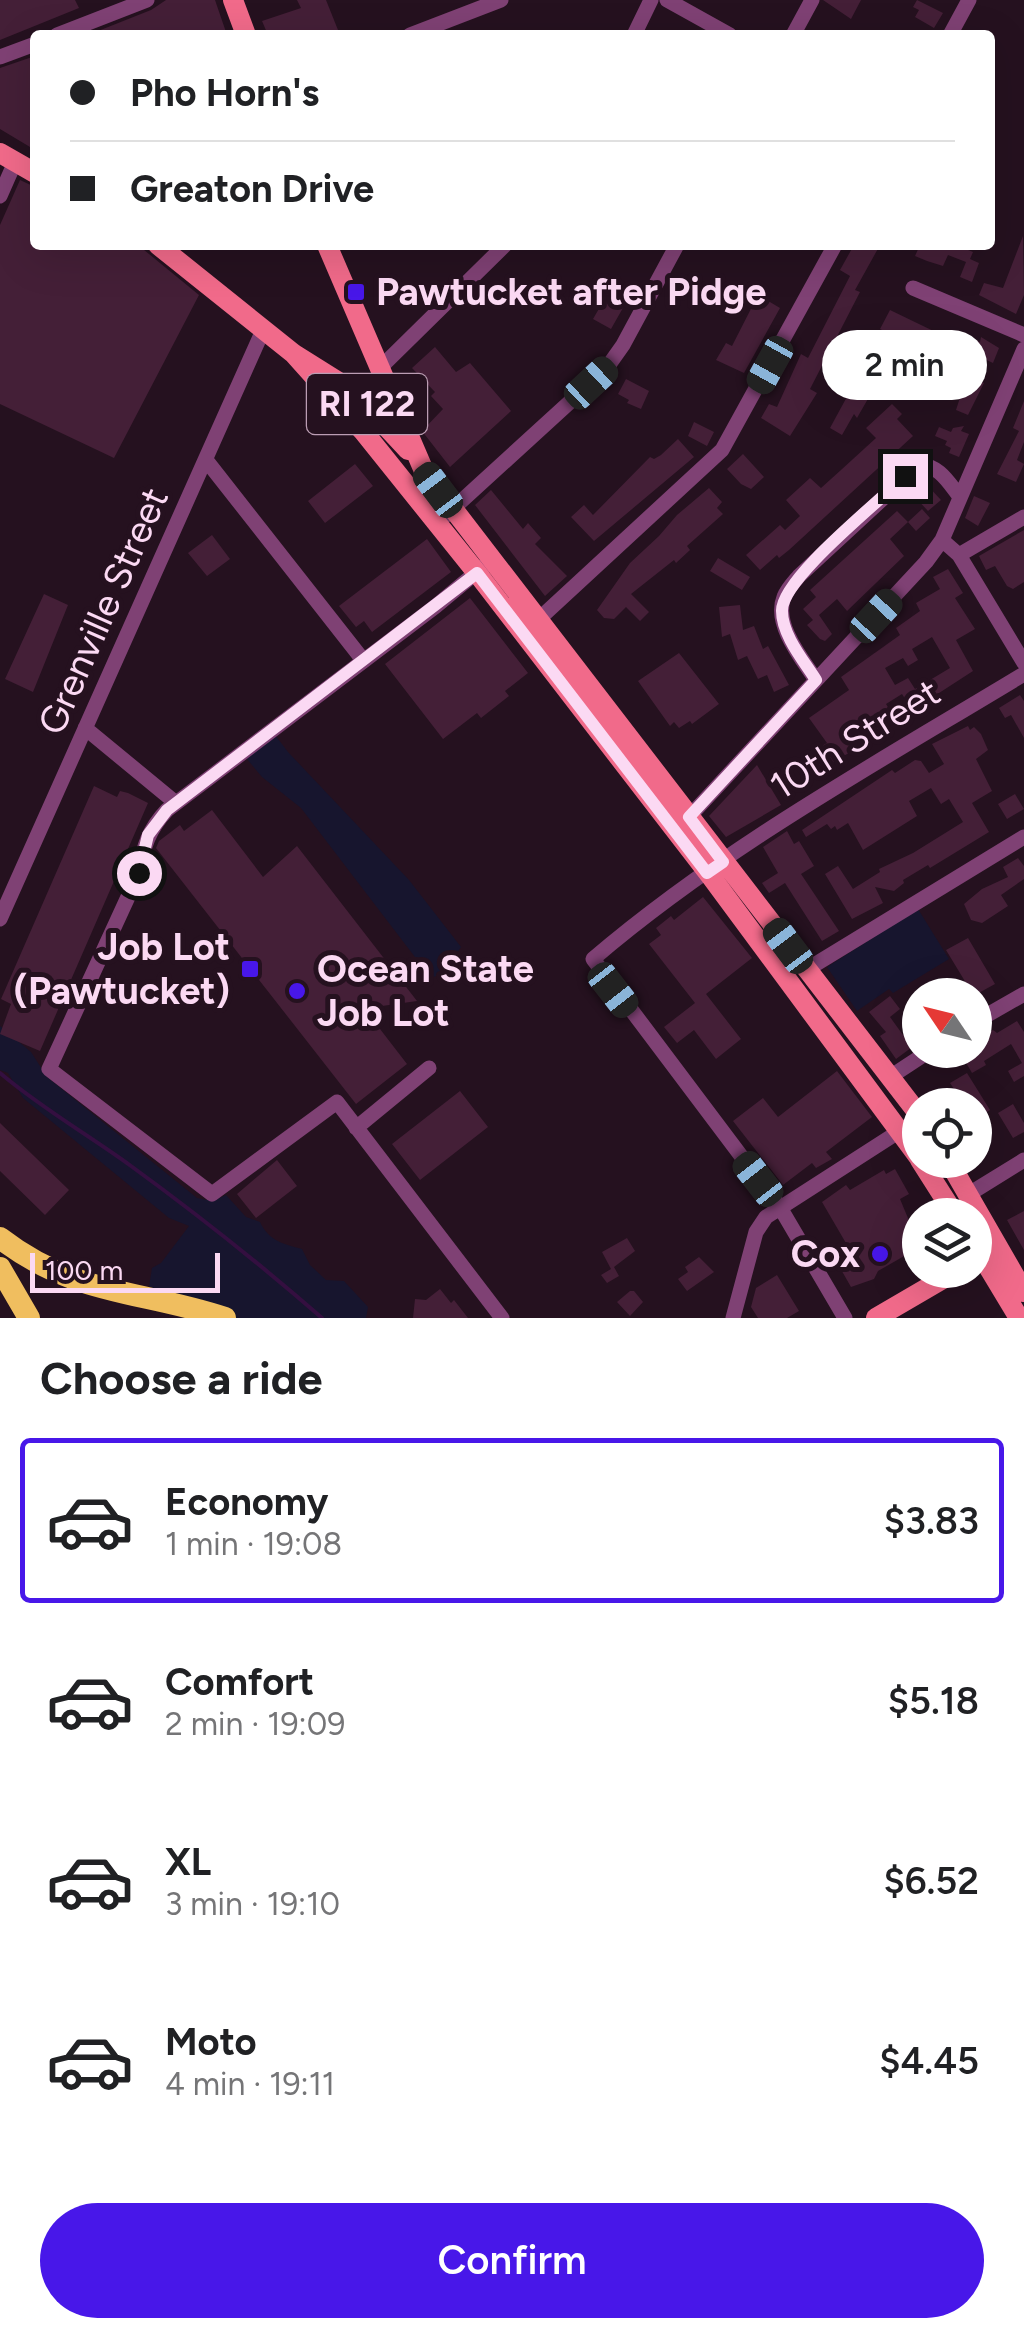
<!DOCTYPE html>
<html lang="en">
<head>
<meta charset="utf-8">
<style>
	:root { --surface:#fff; --page:#f6f6f6; --text:#202124; --muted:#757577; --line:#e0e0e0; --accent:#4817e9 }
	body { margin:0; font-family:Figtree,sans-serif; background:var(--page); color:var(--text); height:100vh; display:flex; flex-direction:column; font-size:38px; white-space:nowrap }
	* { box-sizing:border-box; margin:0 }
	p { font-size:32px; color:var(--muted) }
	.icon { flex:none; width:55px; height:55px; fill:none; stroke:currentColor; stroke-width:2; stroke-linecap:round; stroke-linejoin:round }
	.map { position:relative; height:1318px; overflow:hidden }
	.sheet { display:flex; flex-direction:column; background:var(--surface); flex:1 }
	.sheet>* { flex:none }
	.hud { position:absolute; left:30px; top:30px; width:965px; height:220px; border-radius:10px; box-shadow:0 10px 40px #0002; display:grid; align-content:center; height:220px; padding:0 40px; background:var(--surface) }
	.needle { width:65px; rotate:305deg }
	.controls { position:absolute; left:902px; top:978px; display:grid; gap:20px }
	.controls a { display:grid; place-items:center; width:90px; height:90px; border-radius:50%; background:var(--surface); box-shadow:0 10px 40px #0002; font-size:50px }
	.scale { position:absolute; left:30px; bottom:25px; width:190px; box-sizing:border-box; padding-left:10px; border:5px solid #fbd9f3; border-top:0; font-size:28px; line-height:35px; white-space:nowrap; color:#fbd9f3; -webkit-text-stroke:8px #25111f; paint-order:stroke }
	.end { position:absolute; width:45px; height:45px; margin:-22px; border:12px solid #fbd9f3; background:#111; box-shadow:0 0 0 5px #111 }
	.from { border-radius:50% }
	.bubble { position:absolute; height:70px; border-radius:35px; background:var(--surface); box-shadow:0 10px 40px #0002; font-size:32px; font-weight:600; line-height:70px; text-align:center }
	.car { position:absolute; width:30px; height:60px; margin:-30px -15px; border-radius:12px; box-shadow:0 0 8px 2px #0007; background:linear-gradient(#222 24%,#8ab4d8 0 40%,#222 0 76%,#8ab4d8 0 86%,#222 0) }
	.hud b { display:flex; align-items:center; gap:35px; height:95px; font-size:38px }
	.hud b+b { border-top:2px solid var(--line) }
	.hud i { width:25px; height:25px; background:var(--text) }
	ul { padding:0; list-style:none }
	li { display:flex; align-items:center; gap:30px; height:165px; margin:0 20px 15px; padding:0 20px; border:5px solid transparent; border-radius:10px }
	li div { flex:1 }
	li b { display:block; font-size:38px }
	li em { font-style:normal; font-weight:600 }
	li.selected { border-color:var(--accent) }
	li>.icon { width:90px; height:90px; stroke-width:1.5 }
	h2 { padding:0 40px; font-size:45px; line-height:120px }
	.action { display:flex; gap:20px; margin-top:auto; padding:20px 40px }
	.action a { flex:1; height:115px; border-radius:60px; background:var(--accent); color:#fff; font-size:40px; font-weight:600; line-height:115px; text-align:center }
	.map>svg:first-child { display:block }
	.green { fill:#17152e }
	.lines { fill:none; stroke-linecap:round; stroke-linejoin:round }
	.stream { stroke:#340f40; stroke-width:4 }
	.building { fill:#441f37; fill-rule:evenodd }
	.minor { stroke:#7f4174; stroke-width:15 }
	.major { stroke:#f16a8a; stroke-width:20 }
	.highway { stroke:#f0be5f; stroke-width:22 }
	.route { stroke:#fbd9f3; stroke-width:12 }
	.poi-dot { fill:#4817e9; stroke:#25111f; stroke-width:4 }
	.labels { text-anchor:middle; dominant-baseline:central; stroke-width:10; stroke-linejoin:round; paint-order:stroke }
	.shield { fill:#25111f; stroke:#bb9db3; stroke-width:2.5 }
	.shield-label { font-size:35px; font-weight:bold; fill:#fbd9f3 }
	.poi-label { font-size:38px; font-weight:bold; fill:#fbd9f3; stroke:#25111f; text-anchor:start }
	.street-label { font-size:38px; fill:#fbd9f3; stroke:#25111f }
</style>
</head>
<body>
<div class="map">
<svg width="1024" height="1318" viewBox="0 0 1024 1318">
	<rect width="100%" height="100%" fill="#25111f"/>
	<path class="green" d="M272,731L288,752L409,880L461,947L444,973L431,978L301,808L262,777L242,753Z
		M918,909L949,959L893,993L889,989L857,1011L827,967Z
		M0,1026L31,1052L47,1077L197,1198L213,1201L226,1195L246,1217L260,1222C269,1241 283,1244 302,1249L310,1265L326,1280L344,1281L368,1307L366,1318H225L147,1299L152,1268L161,1263L189,1226L169,1218L23,1098L8,1073L0,1070Z"/>
	<g class="lines">
		<path class="stream" d="M0,1073C41,1108 87,1134 131,1166C197,1214 260,1264 322,1318"/>
	</g>
	<path class="building" d="M0,0H75L79,8L0,40Z
		M166,0H215L227,35H88L151,10Z
		M297,0H326L340,35H268L262,21L301,8Z
		M823,0H861L851,19Z
		M917,0L943,13L934,28L915,17L919,10L913,7Z
		M35,56V150L0,129V68Z
		M20,180L35,187V245H138L199,295L114,458L0,404V225Z
		M1023,236L1024,295L1016,314L979,295L984,283L1003,288Z
		M854,245H880L855,290L860,292L810,389L817,393L790,436L761,418L769,404L777,407L801,354L808,358L850,276L840,270Z
		M920,245H956L973,252L970,259L979,263L972,282L960,277L966,262L948,255L943,266L927,261L915,256Z
		M607,279L632,292L611,329L593,319L604,300L598,296Z
		M758,295L780,308L744,373L716,360L726,343L732,346Z
		M890,310L950,339L942,360L880,329Z
		M968,337L980,342L981,337L999,348L993,363L963,349Z
		M435,347L456,372L470,363L511,411L450,467L422,431L443,409L431,396L435,392L412,368Z
		M967,376L984,383L968,415L956,410Z
		M626,379L649,391L641,409L627,403L629,400L618,394Z
		M855,382L873,390L857,418L854,414L842,435L830,428Z
		M1024,401V442L1017,460L1024,464L1016,482L997,474L1019,431L1013,428Z
		M892,404L902,414L897,419L913,436L789,550L779,558L777,555L760,570L746,555L780,525L785,530L800,516L786,500L810,478L821,488L841,470L876,438L866,428Z
		M694,422L714,432L707,446L688,436Z
		M964,426L961,431L969,434L959,457L949,453L951,448L945,445L947,441L935,436L939,427L951,432L953,428Z
		M678,439L694,457L594,541L571,517L584,505L593,515L650,457L654,459L661,455Z
		M743,454L764,477L751,489L741,484L727,469Z
		M355,464L373,486L325,523L308,501Z
		M927,485L941,500L928,511L914,496Z
		M709,488L722,502L717,508L723,514L687,546L690,550L676,563L674,560L631,594L649,612L640,621L626,607L614,619L604,618L597,610L630,563L659,536L677,515Z
		M491,490L523,529L528,523L541,538L535,544L567,576L545,596L475,505Z
		M974,496L990,503L978,526L965,518Z
		M922,509L930,518L916,531L908,522Z
		M897,511L908,522L890,539L904,556L847,611L837,599L819,615L832,634L825,641L820,639L807,625L813,620L803,609L816,597L810,590Z
		M1024,530V582L1013,589L1007,586L995,566L986,570L979,556Z
		M212,535L230,559L207,576L188,553Z
		M427,539L451,572L372,632L364,621L356,627L339,606Z
		M718,558L750,577L742,590L710,571Z
		M948,569L963,593L955,598L975,629L956,640L973,671L919,706L918,704L911,708L902,694L886,704L898,723L829,765L831,769L817,778L804,756L827,743L809,718L849,690L841,677L900,635L896,628L920,611L916,603L940,589L933,577ZM932,637L950,668L915,689L908,678L895,685L885,668L903,658L908,666L918,660L912,649Z
		M44,594L68,605L33,692L5,679Z
		M470,598L528,673L505,691L509,696L481,718L477,713L443,739L385,664Z
		M740,605L743,630L754,626L763,649L768,646L789,685L774,692L767,675L758,679L747,656L738,660L730,634L722,637L719,607Z
		M679,653L719,704L692,724L690,721L679,728L674,722L670,726L638,681Z
		M1020,695L1024,701V738L1011,715L1005,718L999,708Z
		M968,726L970,730L974,727L981,734L988,750L976,759L992,791L972,803L989,832L930,868L928,865L903,880L904,883L894,891L875,887L883,903L852,919L825,874L838,866L853,889L880,872L879,869L913,853L963,822L949,799L941,804L931,788L909,801L917,816L863,850L848,823L837,830L835,826L831,829L827,824L806,837L802,830L892,770L895,773L915,760L921,761L929,773L944,764L932,744Z
		M757,765L781,805L726,837L709,816Z
		M94,786L117,797L120,791L128,793L148,803L40,1051L0,1034L11,1004L1,999Z
		M1015,794L1024,809L1007,819L998,804Z
		M212,810L263,877L297,846L417,1001L382,1006L370,1016L407,1064L356,1104L156,848L159,841L180,825L184,831Z
		M787,831L794,844L799,841L814,866L801,874L839,931L822,941L785,883L769,893L762,883L778,873L763,847Z
		M1018,858L1024,866V879L1001,895L1008,906L982,923L971,920L964,904L982,889L1008,877L1003,867Z
		M703,897L752,958L706,994L741,1039L716,1059L694,1030L677,1043L664,1027L695,1003L649,944L661,935L656,928L671,916L674,920Z
		M968,938L995,984L975,995H945L966,983L946,950Z
		M890,996L900,1009L890,1017L903,1035L910,1030L919,1042L896,1059L880,1036L886,1032L869,1012Z
		M1017,1021L1024,1032V1076L1014,1082L1008,1071L1022,1063L1011,1044L984,1061L986,1065L972,1073L961,1054L975,1050V1041L993,1030L997,1033Z
		M837,1071L872,1117L826,1152L832,1159L816,1168L812,1163L783,1185L733,1121L763,1098L778,1117Z
		M967,1073L990,1110L975,1119V1105H949L960,1098L950,1083Z
		M460,1091L488,1127L420,1180L392,1144Z
		M1013,1104L1024,1123V1132L1013,1138L998,1113Z
		M0,1123L69,1190L45,1215L0,1171Z
		M277,1160L297,1186L256,1218L237,1194Z
		M895,1169L909,1194L900,1199L920,1247L878,1271L874,1279L851,1287L835,1259L850,1250L822,1202L846,1185L850,1190L884,1170L886,1174Z
		M1024,1211V1250L1007,1220Z
		M627,1238L635,1251L614,1267L619,1276L607,1283L601,1275L611,1269L602,1252Z
		M699,1257L714,1272L687,1291L678,1279L688,1272L685,1267Z
		M777,1275L799,1311L787,1318H758L751,1307L756,1288Z
		M440,1289L451,1303L454,1300L468,1318H413L415,1299L426,1300Z
		M630,1291H634L643,1302L630,1316L617,1302Z"/>
	<g class="lines">
		<path class="minor" d="M667,0L730,35
			M57,35L147,0
			M410,35L501,0
			M634,35L651,0
			M793,35L812,0
			M950,35L969,0
			M0,57L35,44
			M0,196L15,162
			M913,288L1024,335
			M380,368L505,245
			M206,460L363,660
			M445,516L606,369L623,345L677,245
			M942,540L959,555L1024,663
			M959,555L1024,517
			M484,566L436,606L167,810C149,829 143,847 139,873L49,1069L212,1194L337,1102L502,1318
			M539,619L722,450L835,245
			M816,680C802,659 773,624 784,597C787,589 794,582 799,576L918,466C938,463 949,483 960,497
			M85,728L176,803
			M689,817L926,562L942,540L1024,349
			M0,919L264,328
			M806,970L1024,837
			M975,1022L1024,994
			M890,1077L931,1050
			M356,1128L429,1068
			M969,1194L1024,1160
			M733,1318L756,1232L766,1217L920,1118
			M845,1318L781,1209L593,959C724,847 877,763 1024,674"/>
		<path class="major" d="M233,0L246,35
			M0,153L35,173
			M158,245L294,354L353,391L408,450
			M327,245L424,471L920,1116
			M294,354L363,431L477,573L712,878L920,1159
			M920,1160L955,1215
			M948,1160L1024,1292
			M975,1245L1019,1318
			M876,1318L958,1270"/>
		<path class="highway" d="M0,1238C75,1296 141,1290 225,1318
			M0,1268L29,1318"/>
	</g>
	<g class="lines">
		<path class="route" d="M139,873L148,835L167,810L477,573L707,873L723,862L689,817L816,680C804,661 782,635 782,611C781,579 879,502 905,476"/>
	</g>
	<g class="poi-dot">
		<rect x="346" y="282" width="20" height="20" rx="5"/>
		<rect x="240" y="959" width="20" height="20" rx="5"/>
		<circle cx="297" cy="991" r="10"/>
		<circle cx="880" cy="1254" r="10"/>
	</g>
	<g class="labels">
		<rect class="shield" x="307" y="374" width="120" height="60" rx="8"/>
		<g class="shield-label">
			<text x="367" y="404">RI 122</text>
		</g>
		<g class="poi-label">
			<text x="376" y="292">Pawtucket after Pidge</text>
			<text x="230" y="947" text-anchor="end">Job Lot<tspan x="230" dy="44">(Pawtucket)</tspan></text>
			<text x="317" y="969">Ocean State<tspan x="317" dy="44">Job Lot</tspan></text>
			<text x="860" y="1254" text-anchor="end">Cox</text>
		</g>
		<g class="street-label">
			<text transform="translate(103 611) rotate(-66)">Grenville Street</text>
			<text transform="translate(855 739) rotate(-32)">10th Street</text>
		</g>
	</g>
</svg>
<div class="controls">
<a><svg class="needle" viewBox="-14 -14 28 28"><path d="M0-13l5 13h-10z" fill="#e53935"/><path d="M0 13l5-13h-10z" fill="#757577"/></svg></a>
<a><svg class="icon" aria-label="locate" viewBox="0 0 24 24"><circle cx="12" cy="12" r="6"/><path d="M12 2v4M12 18v4M2 12h4M18 12h4"/></svg></a>
<a><svg class="icon" aria-label="layers" viewBox="0 0 24 24"><path d="M12 4l9 5-9 5-9-5zM3 14l9 5 9-5"/></svg></a>
</div>
<div class="scale">100 m</div>
<i class="end from" style="left:139px;top:873px"></i>
<i class="end" style="left:905px;top:476px"></i>
<div class="bubble" style="left:822px;top:330px;width:165px">2 min</div>
<i class="car" style="left:770px;top:365px;rotate:209deg"></i>
<i class="car" style="left:591px;top:383px;rotate:47deg"></i>
<i class="car" style="left:438px;top:490px;rotate:323deg"></i>
<i class="car" style="left:876px;top:616px;rotate:43deg"></i>
<i class="car" style="left:788px;top:946px;rotate:323deg"></i>
<i class="car" style="left:613px;top:990px;rotate:142deg"></i>
<i class="car" style="left:758px;top:1179px;rotate:322deg"></i>
<div class="hud">
<b><i class="from"></i>Pho Horn's</b>
<b><i></i>Greaton Drive</b>
</div>
</div>
<section class="sheet">
<h2>Choose a ride</h2>
<ul>
<li class="selected"><svg class="icon" aria-label="car" viewBox="0 0 24 24"><path d="M5 17H2v-5l4-1 3-4h7l3 4 3 1v5h-3M9 17h6M6 11h13"/><circle cx="7" cy="17" r="2"/><circle cx="17" cy="17" r="2"/></svg><div><b>Economy</b><p>1 min · 19:08</p></div><em>$3.83</em></li>
<li><svg class="icon" aria-label="car" viewBox="0 0 24 24"><path d="M5 17H2v-5l4-1 3-4h7l3 4 3 1v5h-3M9 17h6M6 11h13"/><circle cx="7" cy="17" r="2"/><circle cx="17" cy="17" r="2"/></svg><div><b>Comfort</b><p>2 min · 19:09</p></div><em>$5.18</em></li>
<li><svg class="icon" aria-label="car" viewBox="0 0 24 24"><path d="M5 17H2v-5l4-1 3-4h7l3 4 3 1v5h-3M9 17h6M6 11h13"/><circle cx="7" cy="17" r="2"/><circle cx="17" cy="17" r="2"/></svg><div><b>XL</b><p>3 min · 19:10</p></div><em>$6.52</em></li>
<li><svg class="icon" aria-label="car" viewBox="0 0 24 24"><path d="M5 17H2v-5l4-1 3-4h7l3 4 3 1v5h-3M9 17h6M6 11h13"/><circle cx="7" cy="17" r="2"/><circle cx="17" cy="17" r="2"/></svg><div><b>Moto</b><p>4 min · 19:11</p></div><em>$4.45</em></li>
</ul>
<div class="action"><a>Confirm</a></div>
</section>
</body>
</html>
